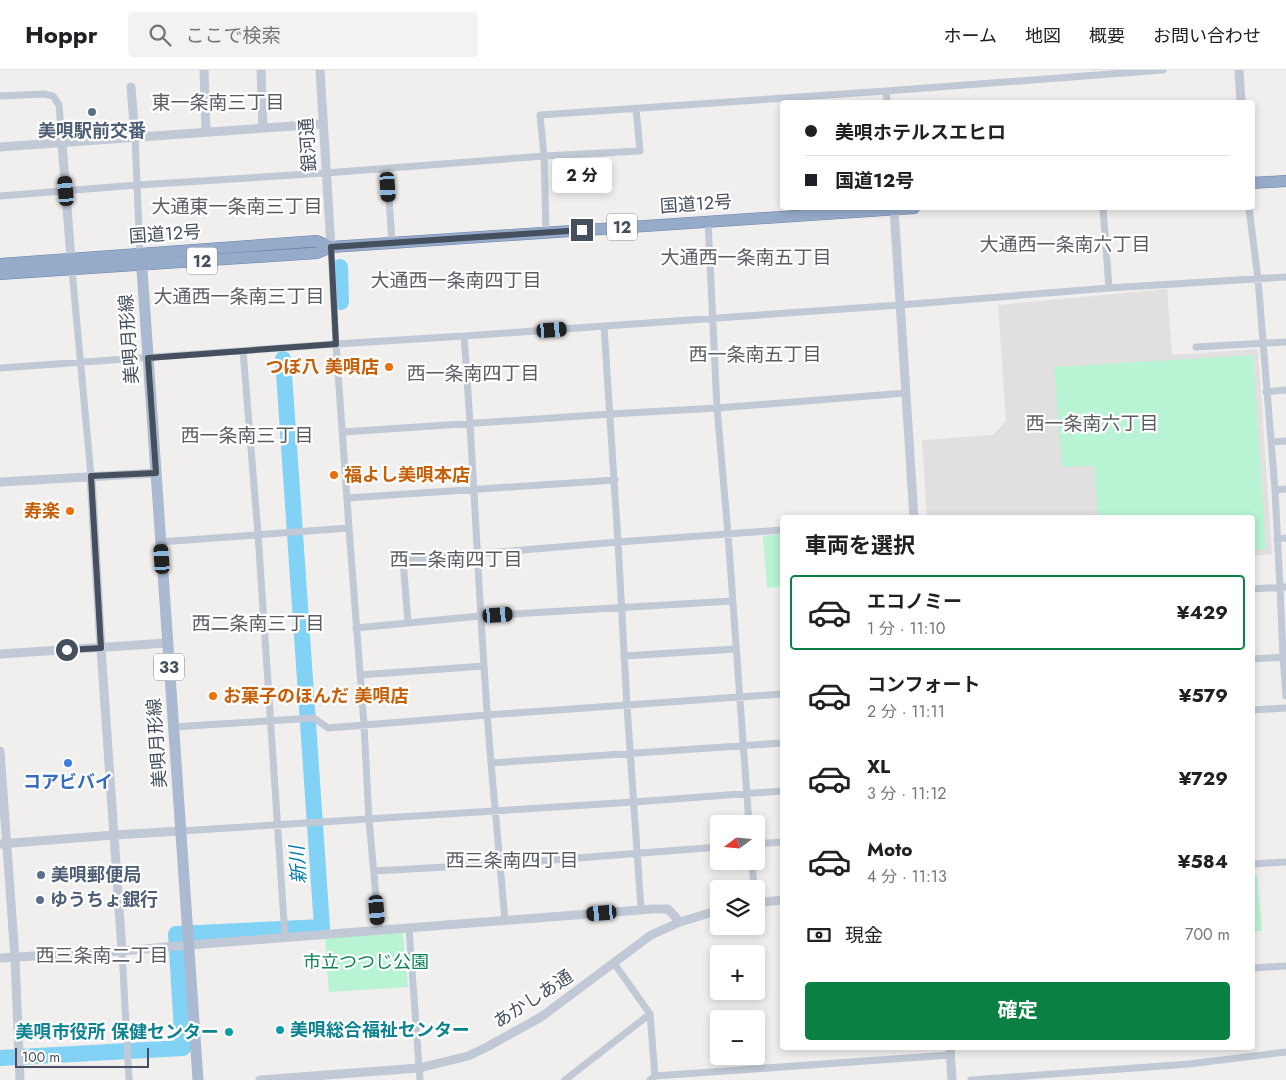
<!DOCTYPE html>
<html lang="ja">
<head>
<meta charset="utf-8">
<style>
	:root { --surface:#fff; --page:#f2f2f2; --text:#202124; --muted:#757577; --line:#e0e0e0; --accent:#0b8043 }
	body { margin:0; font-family:Jost,"Noto Sans JP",sans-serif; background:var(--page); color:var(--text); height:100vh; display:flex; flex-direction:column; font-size:19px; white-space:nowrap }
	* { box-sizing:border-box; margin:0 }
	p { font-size:16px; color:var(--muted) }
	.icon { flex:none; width:28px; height:28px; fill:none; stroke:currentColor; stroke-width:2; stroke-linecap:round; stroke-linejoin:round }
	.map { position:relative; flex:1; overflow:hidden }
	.panel { position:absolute; left:780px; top:445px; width:475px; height:535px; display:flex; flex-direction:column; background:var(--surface); border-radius:5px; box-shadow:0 2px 8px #0003 }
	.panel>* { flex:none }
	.banner { position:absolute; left:780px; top:30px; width:475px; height:110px; border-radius:5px; box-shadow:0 2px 8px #0003; display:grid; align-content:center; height:110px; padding:0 25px; background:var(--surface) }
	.needle { width:32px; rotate:254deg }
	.fabs { position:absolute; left:710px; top:745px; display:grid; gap:10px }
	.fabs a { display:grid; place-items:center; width:55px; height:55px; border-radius:5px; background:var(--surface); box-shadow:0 2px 8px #0003; font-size:25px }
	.scale { position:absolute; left:15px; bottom:12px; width:134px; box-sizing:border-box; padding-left:5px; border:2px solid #454f5d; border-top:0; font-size:14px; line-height:18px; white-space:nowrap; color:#454f5d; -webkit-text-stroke:4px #fff; paint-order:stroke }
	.end { position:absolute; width:22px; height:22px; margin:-11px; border:6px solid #454f5d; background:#fff; box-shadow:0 0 0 2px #fff }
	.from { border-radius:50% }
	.bubble { position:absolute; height:35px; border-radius:5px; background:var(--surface); box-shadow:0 2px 8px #0003; font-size:16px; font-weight:700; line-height:35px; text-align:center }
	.car { position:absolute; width:15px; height:30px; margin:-15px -8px; border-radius:6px; box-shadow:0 0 4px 1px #0007; background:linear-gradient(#222 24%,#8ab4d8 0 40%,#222 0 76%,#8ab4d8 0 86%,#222 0) }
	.banner b { display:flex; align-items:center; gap:18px; height:48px; font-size:19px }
	.banner b+b { border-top:1px solid var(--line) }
	.banner i { width:12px; height:12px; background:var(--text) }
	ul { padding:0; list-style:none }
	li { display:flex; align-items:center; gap:15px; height:75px; margin:0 10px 8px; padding:0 15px; border:2px solid transparent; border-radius:5px }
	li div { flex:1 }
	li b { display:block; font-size:19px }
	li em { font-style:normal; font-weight:700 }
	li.on { border-color:var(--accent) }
	li>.icon { width:45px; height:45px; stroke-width:1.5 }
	h2 { padding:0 25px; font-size:22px; line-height:60px }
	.pay { display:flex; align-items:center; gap:12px; height:55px; padding:0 25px; font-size:19px }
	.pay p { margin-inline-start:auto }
	.action { display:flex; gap:10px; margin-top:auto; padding:10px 25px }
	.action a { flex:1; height:58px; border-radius:5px; background:var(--accent); color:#fff; font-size:20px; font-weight:700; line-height:58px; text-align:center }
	header { display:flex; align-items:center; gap:30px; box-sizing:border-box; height:70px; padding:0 25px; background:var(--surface); border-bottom:1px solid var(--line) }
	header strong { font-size:24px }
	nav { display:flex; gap:28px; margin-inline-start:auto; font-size:18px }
	.search { width:350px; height:45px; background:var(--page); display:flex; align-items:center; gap:12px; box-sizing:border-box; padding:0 18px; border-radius:5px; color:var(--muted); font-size:19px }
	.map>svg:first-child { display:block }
	.education { fill:#e2dfe0 }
	.green { fill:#b8f3d4 }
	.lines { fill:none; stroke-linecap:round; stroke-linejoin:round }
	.river { stroke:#81d2f4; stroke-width:16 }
	.trunk-casing { stroke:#6c86ae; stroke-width:12 }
	.minor { stroke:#c0c9d5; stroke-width:7 }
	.tertiary { stroke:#c0c9d5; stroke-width:9 }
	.primary { stroke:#abbad0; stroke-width:11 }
	.trunk { stroke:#96aac9; stroke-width:11 }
	.route { stroke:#454f5d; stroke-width:6 }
	.service-dot { fill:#5c6f8a; stroke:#fff; stroke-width:2 }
	.food-dot { fill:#e8710a; stroke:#fff; stroke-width:2 }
	.shop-dot { fill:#3f7fe0; stroke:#fff; stroke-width:2 }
	.culture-dot { fill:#0f9aa8; stroke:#fff; stroke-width:2 }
	.labels { text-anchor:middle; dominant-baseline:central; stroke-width:4.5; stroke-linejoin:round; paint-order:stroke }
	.shield { fill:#fff; stroke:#7d848e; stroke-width:1 }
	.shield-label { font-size:16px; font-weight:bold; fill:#454f5d }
	.service-label { font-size:18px; font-weight:bold; fill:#4e5e75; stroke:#fff; text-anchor:start }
	.street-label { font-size:18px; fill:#454f5d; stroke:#fff }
	.food-label { font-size:18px; font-weight:bold; fill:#c56008; stroke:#fff; text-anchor:end }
	.shop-label { font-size:18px; font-weight:bold; fill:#366cbe; stroke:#fff }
	.park-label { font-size:18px; fill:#0e8554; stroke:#fff }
	.culture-label { font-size:18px; font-weight:bold; fill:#0d838f; stroke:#fff; text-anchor:start }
	.neighbourhood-label { font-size:19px; fill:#5a5e64; stroke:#fff }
	.water-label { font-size:19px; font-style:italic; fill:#017aad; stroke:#fff }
</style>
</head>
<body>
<header>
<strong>Hoppr</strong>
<div class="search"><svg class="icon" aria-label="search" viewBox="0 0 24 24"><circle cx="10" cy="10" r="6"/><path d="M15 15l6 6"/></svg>ここで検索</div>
<nav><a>ホーム</a><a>地図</a><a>概要</a><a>お問い合わせ</a></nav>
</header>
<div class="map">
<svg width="1286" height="1010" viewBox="0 0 1286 1010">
	<rect width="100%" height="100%" fill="#f1eeee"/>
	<path class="education" d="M1167,219L1172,285L1258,279L1272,484L1253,486L1252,448L927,447L922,370L993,365L1006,351L998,235Z"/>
	<path class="green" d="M1253,285L1266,479L1253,480L1252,448L1098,447L1094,396L1062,397L1054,297Z
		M782,464V517L767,518L763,466Z
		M1253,805H1257L1262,861L1253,862Z
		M403,863L408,917L329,922L325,868Z"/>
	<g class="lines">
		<path class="river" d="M340,197L341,232
			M0,988L183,978L176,864L322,857L283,289"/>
		<defs>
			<path id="trunk" d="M1252,113L1286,111
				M0,194L317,171L331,177
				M0,204L317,183L331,177L914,138"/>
		</defs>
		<use href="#trunk" class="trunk-casing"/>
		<path class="minor" d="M886,21L887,32
			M0,26L44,24L53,26L59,35L62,73
			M135,67L140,184
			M387,99L392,173
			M0,126L137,115L326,103L544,86L540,45L886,21L1163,0
			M1103,138L1109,218
			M1249,138L1258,209L1275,420L1280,517L1283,587L1286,626
			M708,151L717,338L728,464L749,754
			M546,162L544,86L640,81L636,38
			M331,177L336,274L349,458L364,655L369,750L379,859
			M72,200L91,406
			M604,256L618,472L627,636L641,839
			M464,266C475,408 479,551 491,693
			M1196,277L1286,272
			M243,281L258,464L285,867
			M0,298L336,274L464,266L900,235L1109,218L1286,207
			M1266,322L1286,320
			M343,362L611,344L717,338L906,323
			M1271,372L1286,371
			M1275,420L1286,419
			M347,428L615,410
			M1277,469L1286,468
			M160,472L349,458
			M1252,519L1286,517
			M408,553L403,490L618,472L782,460
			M356,558L480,546L732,531
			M624,586L736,579
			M1252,589L1286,587
			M360,605L484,596
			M1252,640L1286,638
			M173,657L314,648L328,658L487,645L782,624
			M181,761L634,732L782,721
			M756,774L782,772
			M752,791L754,819
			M1252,794L1286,792
			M374,801L500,794L719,777
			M505,851L491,693L782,673
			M409,858L420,1010
			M122,881L129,1010
			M1252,898L1286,896
			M650,944L655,1006L650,1010
			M655,1006L950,985
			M565,1010L650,944L614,893
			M971,1010L1189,994L1286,982"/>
		<path class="tertiary" d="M204,0L206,62
			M261,0L263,58
			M320,0L331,177
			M1239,0L1241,32
			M131,17L135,67
			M62,73L71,189
			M0,77L322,54
			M894,139L914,448
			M91,406L101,578L122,881
			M0,412L156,403
			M0,584L167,573
			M0,681L15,888L20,1010
			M0,774L114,765L181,761
			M756,833L782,830
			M0,888L122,881L189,875L653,839H668L680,852
			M950,978L952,1010
			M260,1010L419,998L468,986L487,977L541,947L651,865L680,852L719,840"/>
		<path class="primary" d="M141,185L198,1010"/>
		<use href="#trunk" class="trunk"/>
	</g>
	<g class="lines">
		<path class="route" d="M67,580L101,578L91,406L156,403L148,288L336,274L331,177L582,160"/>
	</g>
	<g class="service-dot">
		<circle cx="92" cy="42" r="5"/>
		<circle cx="41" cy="805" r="5"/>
		<circle cx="40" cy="830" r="5"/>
	</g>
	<g class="food-dot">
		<circle cx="389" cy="297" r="5"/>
		<circle cx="334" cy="405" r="5"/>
		<circle cx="70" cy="441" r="5"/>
		<circle cx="213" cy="626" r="5"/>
	</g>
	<circle class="shop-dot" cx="68" cy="693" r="5"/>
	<g class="culture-dot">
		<circle cx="280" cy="960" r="5"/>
		<circle cx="229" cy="962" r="5"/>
	</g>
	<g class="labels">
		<g class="shield">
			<rect x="607" y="143.5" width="30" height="27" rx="4"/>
			<rect x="187" y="177.5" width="30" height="27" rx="4"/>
			<rect x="154" y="583.5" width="30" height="27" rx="4"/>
		</g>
		<g class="shield-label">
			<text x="622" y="157">12</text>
			<text x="202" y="191">12</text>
			<text x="169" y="597">33</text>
		</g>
		<g class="service-label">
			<text x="92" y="61" text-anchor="middle">美唄駅前交番</text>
			<text x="51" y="805">美唄郵便局</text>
			<text x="50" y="830">ゆうちょ銀行</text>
		</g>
		<g class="street-label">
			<text transform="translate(308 75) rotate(-94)">銀河通</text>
			<text transform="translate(696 134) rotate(-4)">国道12号</text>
			<text transform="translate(165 164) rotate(-4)">国道12号</text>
			<text transform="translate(129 269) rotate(-94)">美唄月形線</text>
			<text transform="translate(157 673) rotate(-94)">美唄月形線</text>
			<text transform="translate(533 929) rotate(-33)">あかしあ通</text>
		</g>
		<g class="food-label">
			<text x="379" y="297">つぼ八 美唄店</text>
			<text x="344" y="405" text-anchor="start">福よし美唄本店</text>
			<text x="60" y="441">寿楽</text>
			<text x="223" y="626" text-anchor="start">お菓子のほんだ 美唄店</text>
		</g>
		<g class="shop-label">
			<text x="68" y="712">コアビバイ</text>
		</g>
		<g class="park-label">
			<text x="366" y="892">市立つつじ公園</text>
		</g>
		<g class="culture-label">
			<text x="290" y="960">美唄総合福祉センター</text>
			<text x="219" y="962" text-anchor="end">美唄市役所 保健センター</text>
		</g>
		<g class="neighbourhood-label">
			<text x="218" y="32">東一条南三丁目</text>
			<text x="237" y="136">大通東一条南三丁目</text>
			<text x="1065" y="174">大通西一条南六丁目</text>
			<text x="746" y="187">大通西一条南五丁目</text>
			<text x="456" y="210">大通西一条南四丁目</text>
			<text x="239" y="226">大通西一条南三丁目</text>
			<text x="755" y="284">西一条南五丁目</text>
			<text x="473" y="303">西一条南四丁目</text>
			<text x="1092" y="353">西一条南六丁目</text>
			<text x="247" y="365">西一条南三丁目</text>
			<text x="456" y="489">西二条南四丁目</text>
			<text x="258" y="553">西二条南三丁目</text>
			<text x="512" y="790">西三条南四丁目</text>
			<text x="102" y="885">西三条南二丁目</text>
		</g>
		<g class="water-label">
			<text transform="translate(298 795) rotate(-94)">新川</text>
		</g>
	</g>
</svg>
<div class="fabs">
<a><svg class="needle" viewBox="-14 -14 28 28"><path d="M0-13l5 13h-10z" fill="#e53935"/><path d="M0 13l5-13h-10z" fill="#757577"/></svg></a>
<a><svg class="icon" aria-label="layers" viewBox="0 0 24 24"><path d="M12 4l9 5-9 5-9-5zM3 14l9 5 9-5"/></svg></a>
<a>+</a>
<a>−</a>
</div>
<div class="scale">100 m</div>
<i class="end from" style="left:67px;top:580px"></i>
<i class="end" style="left:582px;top:160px"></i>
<div class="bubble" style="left:552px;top:88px;width:60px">2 分</div>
<i class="car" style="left:388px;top:117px;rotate:176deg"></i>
<i class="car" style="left:66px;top:121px;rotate:355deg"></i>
<i class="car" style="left:552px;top:260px;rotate:86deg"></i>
<i class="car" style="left:162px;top:489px;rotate:356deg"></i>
<i class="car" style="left:498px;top:545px;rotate:86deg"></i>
<i class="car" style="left:377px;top:840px;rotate:175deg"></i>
<i class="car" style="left:602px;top:843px;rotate:265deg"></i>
<div class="banner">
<b><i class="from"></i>美唄ホテルスエヒロ</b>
<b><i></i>国道12号</b>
</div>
<section class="panel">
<h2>車両を選択</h2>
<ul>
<li class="on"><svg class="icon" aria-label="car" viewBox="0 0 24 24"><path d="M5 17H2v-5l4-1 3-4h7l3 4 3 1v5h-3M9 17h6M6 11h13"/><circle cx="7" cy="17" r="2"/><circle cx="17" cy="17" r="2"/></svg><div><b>エコノミー</b><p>1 分 · 11:10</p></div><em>¥429</em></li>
<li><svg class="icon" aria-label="car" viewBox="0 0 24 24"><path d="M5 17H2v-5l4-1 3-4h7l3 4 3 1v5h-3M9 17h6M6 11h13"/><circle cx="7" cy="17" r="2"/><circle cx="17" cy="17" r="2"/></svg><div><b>コンフォート</b><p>2 分 · 11:11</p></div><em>¥579</em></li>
<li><svg class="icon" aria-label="car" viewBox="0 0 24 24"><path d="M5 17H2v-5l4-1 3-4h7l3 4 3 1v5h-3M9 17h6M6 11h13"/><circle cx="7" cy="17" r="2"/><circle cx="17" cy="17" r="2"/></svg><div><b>XL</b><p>3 分 · 11:12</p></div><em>¥729</em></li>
<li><svg class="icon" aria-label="car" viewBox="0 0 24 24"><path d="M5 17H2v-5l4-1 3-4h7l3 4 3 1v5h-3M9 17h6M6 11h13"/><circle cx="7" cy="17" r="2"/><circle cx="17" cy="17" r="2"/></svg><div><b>Moto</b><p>4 分 · 11:13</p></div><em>¥584</em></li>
</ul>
<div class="pay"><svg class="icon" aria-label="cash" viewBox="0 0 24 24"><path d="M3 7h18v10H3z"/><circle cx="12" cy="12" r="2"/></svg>現金<p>700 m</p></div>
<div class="action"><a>確定</a></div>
</section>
</div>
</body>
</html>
